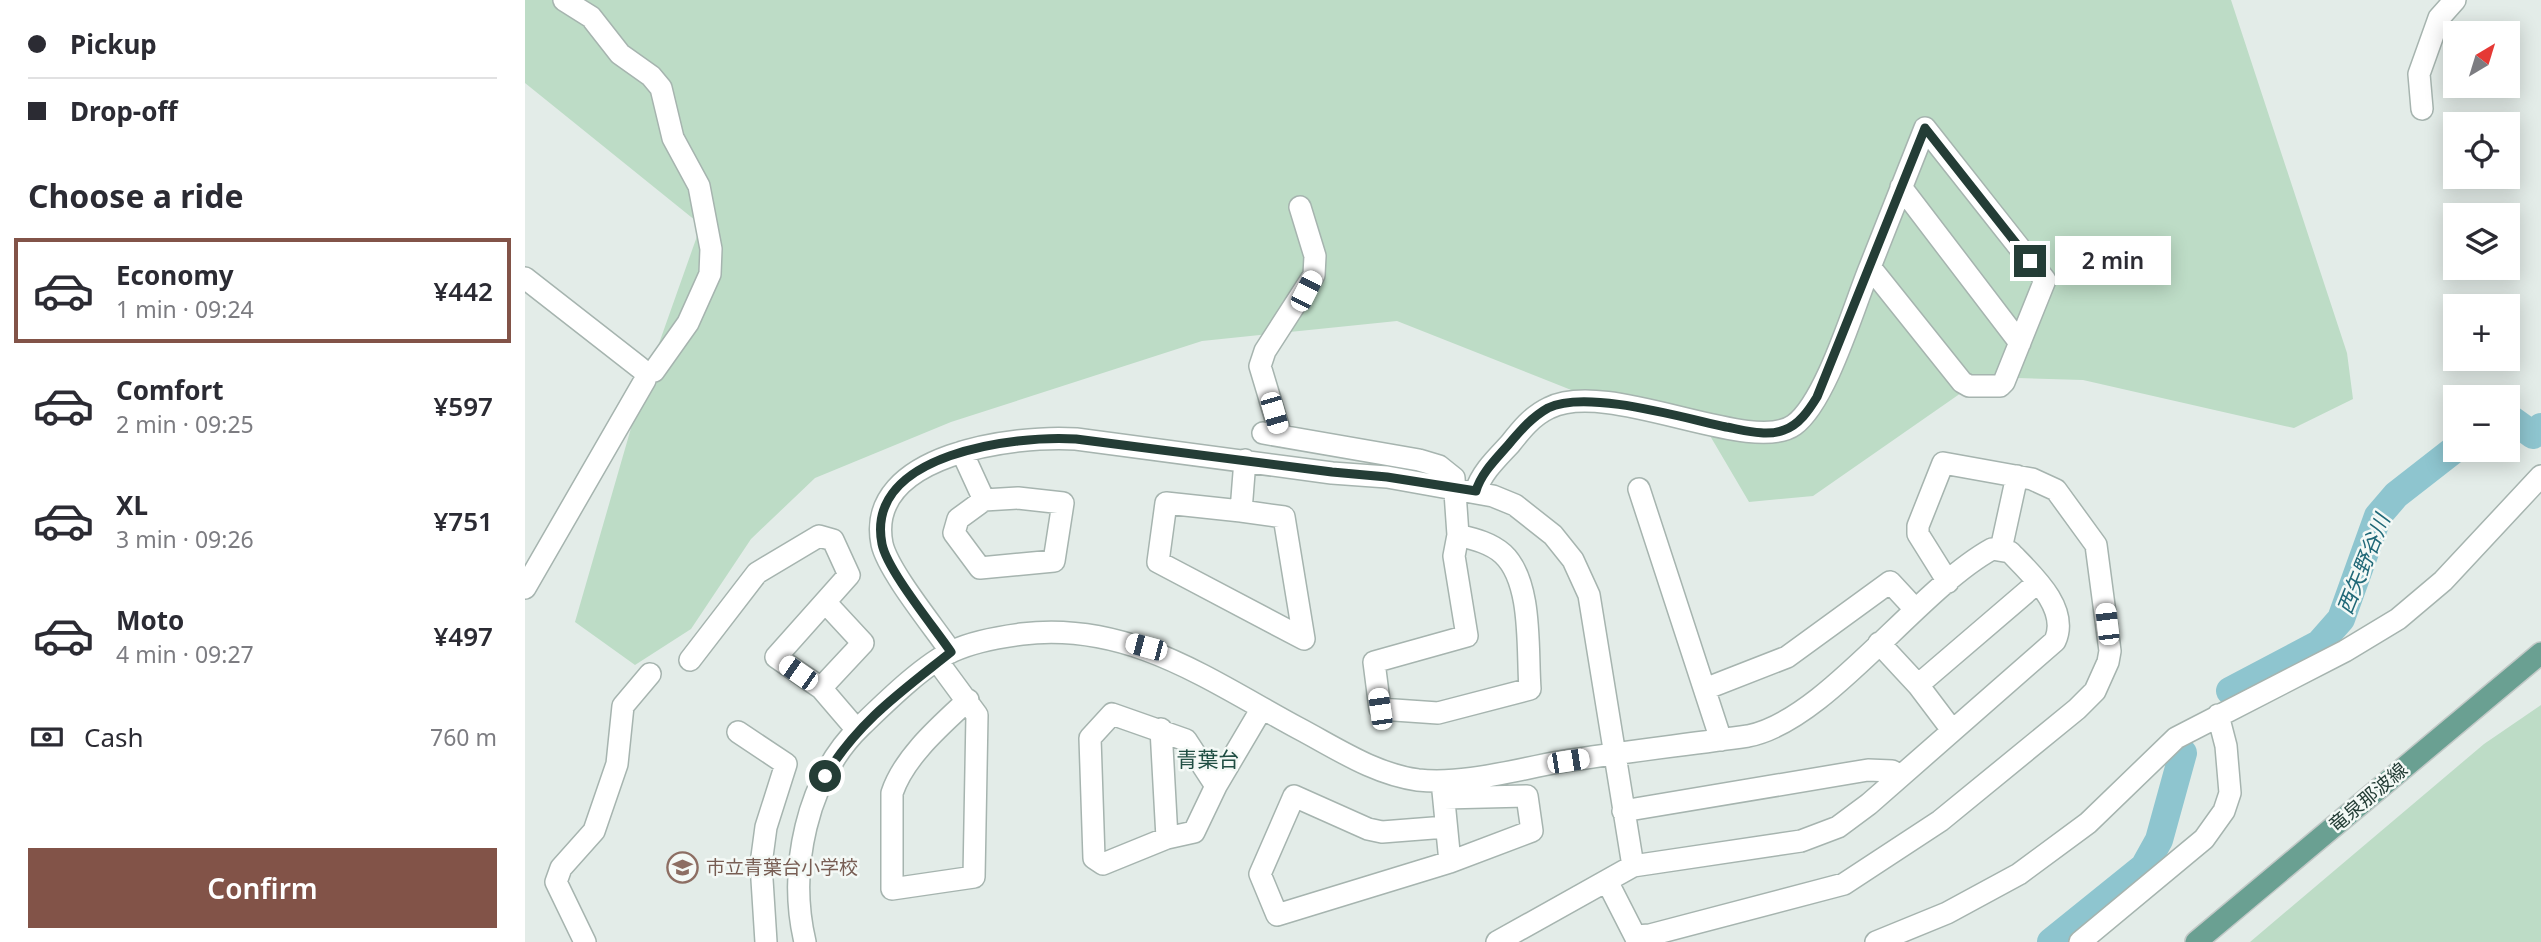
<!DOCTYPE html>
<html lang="en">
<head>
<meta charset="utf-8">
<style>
	:root { --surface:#fff; --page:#f7f7f7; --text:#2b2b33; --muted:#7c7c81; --line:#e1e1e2; --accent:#825348 }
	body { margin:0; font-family:"Noto Sans","Noto Sans JP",sans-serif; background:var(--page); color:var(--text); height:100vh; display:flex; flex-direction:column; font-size:26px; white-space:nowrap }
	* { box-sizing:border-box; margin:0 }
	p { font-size:23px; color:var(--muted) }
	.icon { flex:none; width:38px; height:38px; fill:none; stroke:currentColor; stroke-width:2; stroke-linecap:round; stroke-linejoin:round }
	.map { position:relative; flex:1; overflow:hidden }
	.side { display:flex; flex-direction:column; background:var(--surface); width:525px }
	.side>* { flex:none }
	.top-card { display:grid; align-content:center; height:154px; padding:0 28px; background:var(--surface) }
	.needle { width:46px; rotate:38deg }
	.controls { position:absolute; left:1918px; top:21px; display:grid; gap:14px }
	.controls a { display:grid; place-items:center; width:77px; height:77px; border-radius:0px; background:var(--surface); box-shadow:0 4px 18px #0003; font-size:35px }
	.end { position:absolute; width:32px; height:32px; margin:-16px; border:9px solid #243d36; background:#fff; box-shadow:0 0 0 4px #fff }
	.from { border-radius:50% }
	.bubble { position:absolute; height:49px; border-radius:0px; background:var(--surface); box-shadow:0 4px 18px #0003; font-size:23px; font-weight:600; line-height:49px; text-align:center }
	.car { position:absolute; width:21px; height:42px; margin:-21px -10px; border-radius:9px; box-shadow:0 0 5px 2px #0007; background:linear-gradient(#fff 24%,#345 0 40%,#fff 0 76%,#345 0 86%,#fff 0) }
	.top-card b { display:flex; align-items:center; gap:24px; height:66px; font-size:26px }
	.top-card b+b { border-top:2px solid var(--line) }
	.top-card i { width:18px; height:18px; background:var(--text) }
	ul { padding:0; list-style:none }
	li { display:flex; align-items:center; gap:21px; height:105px; margin:0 14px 10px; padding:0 14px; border:4px solid transparent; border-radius:0px }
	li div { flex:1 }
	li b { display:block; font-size:26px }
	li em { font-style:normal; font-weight:600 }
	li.on { border-color:var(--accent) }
	li>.icon { width:63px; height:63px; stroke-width:1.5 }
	h2 { padding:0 28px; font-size:32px; line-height:84px }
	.pay { display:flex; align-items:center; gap:18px; height:77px; padding:0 28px; font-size:26px }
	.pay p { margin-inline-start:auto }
	.action { display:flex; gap:14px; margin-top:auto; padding:14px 28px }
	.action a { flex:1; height:80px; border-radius:0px; background:var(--accent); color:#fff; font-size:28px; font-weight:600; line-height:80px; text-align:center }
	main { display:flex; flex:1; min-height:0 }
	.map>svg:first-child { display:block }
	.green { fill:#bddcc6 }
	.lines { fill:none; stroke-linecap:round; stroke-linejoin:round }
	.river { stroke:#8ec5cf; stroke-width:28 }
	.minor-casing { stroke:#a6b4af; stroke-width:24 }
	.major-casing { stroke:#c2c9c7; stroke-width:24 }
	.minor { stroke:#fff; stroke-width:21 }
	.major { stroke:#6aa092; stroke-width:21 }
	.route { stroke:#243d36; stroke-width:9 }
	.labels { text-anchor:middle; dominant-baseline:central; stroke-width:5; stroke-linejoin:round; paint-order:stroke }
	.street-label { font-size:19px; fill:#243d36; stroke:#f4f9f6 }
	.education-label { font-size:19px; fill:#785e54; stroke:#f4f9f6; text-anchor:start }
	.water-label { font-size:21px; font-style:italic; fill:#206877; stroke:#f4f9f6 }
	.neighbourhood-label { font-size:21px; fill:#204e43; stroke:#f4f9f6 }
</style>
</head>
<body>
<main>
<section class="side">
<div class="top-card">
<b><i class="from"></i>Pickup</b>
<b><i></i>Drop-off</b>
</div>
<h2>Choose a ride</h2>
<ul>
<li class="on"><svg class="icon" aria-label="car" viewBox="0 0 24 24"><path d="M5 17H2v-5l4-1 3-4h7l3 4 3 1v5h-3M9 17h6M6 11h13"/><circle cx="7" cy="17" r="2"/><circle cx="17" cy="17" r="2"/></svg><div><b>Economy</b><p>1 min · 09:24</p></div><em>¥442</em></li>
<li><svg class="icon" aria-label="car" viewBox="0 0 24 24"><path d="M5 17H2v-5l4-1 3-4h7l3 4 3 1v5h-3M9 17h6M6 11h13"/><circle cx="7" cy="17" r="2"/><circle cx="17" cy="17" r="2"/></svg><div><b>Comfort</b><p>2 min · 09:25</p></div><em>¥597</em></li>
<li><svg class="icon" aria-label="car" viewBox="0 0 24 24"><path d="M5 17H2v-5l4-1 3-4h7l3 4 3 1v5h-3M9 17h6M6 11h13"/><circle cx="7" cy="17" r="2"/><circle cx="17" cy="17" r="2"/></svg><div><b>XL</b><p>3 min · 09:26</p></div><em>¥751</em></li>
<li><svg class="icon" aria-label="car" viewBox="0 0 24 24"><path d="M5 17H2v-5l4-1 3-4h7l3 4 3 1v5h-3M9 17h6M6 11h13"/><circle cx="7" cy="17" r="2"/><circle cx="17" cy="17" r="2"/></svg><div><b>Moto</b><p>4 min · 09:27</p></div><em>¥497</em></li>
</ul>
<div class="pay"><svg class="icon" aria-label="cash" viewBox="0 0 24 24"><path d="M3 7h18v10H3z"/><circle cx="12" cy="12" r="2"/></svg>Cash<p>760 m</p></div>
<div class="action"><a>Confirm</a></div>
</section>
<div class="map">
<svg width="2016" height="942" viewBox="0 0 2016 942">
	<rect width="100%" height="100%" fill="#e3ece8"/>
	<path class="green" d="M0,0H1706L1822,353L1828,399L1769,428L1558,380L1459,377L1288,496L1224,502L1184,434L1079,403L872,321L677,341L426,422L290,478L226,539L166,629L110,665L50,622L115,397L176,225L0,83Z
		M2016,705V942H1725L1959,744Z"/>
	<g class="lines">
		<path class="river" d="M1983,417L2008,435L2016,427
			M1705,691L1794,644L1816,619L1853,516L1871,495L1930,449
			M1526,942L1619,867L1634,840L1658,753"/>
		<defs>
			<path id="minor" d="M39,0L66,17L95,54L126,76L136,88L148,138L174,186L186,249L185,274L163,323L129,371L120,372
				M1897,109L1894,74L1914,18L1930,0
				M1400,128L1520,280L1479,382L1475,386H1444L1437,382L1345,267Z
				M1376,187L1495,343
				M0,278L114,367L120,372V380L0,588
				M738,433L894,460L914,466L929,478L933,535L929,556L942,636L849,662L855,709L913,713L1005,689C1002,650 1008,582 978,554C966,543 949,539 933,535
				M756,436L735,366L740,351L789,275L790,256L775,207
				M437,452L459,500L493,498L538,503L529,561L455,568L429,533L433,519L459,500
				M1114,489L1196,740
				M951,491C956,473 972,458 985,444C996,430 1007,416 1024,408C1083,378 1226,456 1269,425C1301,402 1329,306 1345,267
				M716,511L641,503L633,562L779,639L759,517L716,511L720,460
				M1476,549L1492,476
				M1354,643L1393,685L1427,730
				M426,652C409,627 363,571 357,544C339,453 492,435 551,439L807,473L862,477L968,496L990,505L1028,535L1048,560L1064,595L1108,866
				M165,660L232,573L294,536L308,540L324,575L300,602L338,643L296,688L332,730
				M413,662L452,715L449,877L367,889V793C379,757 415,726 443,700
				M1393,685L1512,583
				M296,688L251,657L300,602
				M1180,689L1262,657L1365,582L1390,609
				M636,729L642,838
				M213,732L261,764L241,827L236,864L241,942
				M917,781L925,862L1007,831L1002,796L919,798
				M691,786L661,740L587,714L565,738L569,858L578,864L642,838L669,832L691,786L737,708
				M1098,811L1343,770L1367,771L1375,776
				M921,827L857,832L843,829L769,796L735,874L752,915L925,862
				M1082,881L1110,936L1125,935L1319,884L1415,821L1552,709L1570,691L1583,662L1585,651L1571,545L1531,490L1507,479L1418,463L1393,526V534L1423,582
				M60,942L31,882L36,868L69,831L92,764L98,706L125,674
				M280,942C263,870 281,779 336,726C360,703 398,665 428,651C449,641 474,637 497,634C604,621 684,680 773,728C811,748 849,774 893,780C938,785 989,770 1034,762C1097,752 1160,745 1223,736C1301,721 1391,591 1467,549L1485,552C1506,574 1545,608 1530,641L1344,804L1313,827L1276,841L1108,866L972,942
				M1351,942L1422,913L1494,874L1563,823L1651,738L1820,651L1873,619L1918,581L2016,476
				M1555,942L1679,839L1699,811L1705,793L1701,746L1693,715"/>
			<path id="major" d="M1671,942L2016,653"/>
		</defs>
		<use href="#minor" class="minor-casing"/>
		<use href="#major" class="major-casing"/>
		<use href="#minor" class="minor"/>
		<use href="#major" class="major"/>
	</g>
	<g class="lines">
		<path class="route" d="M300,776C335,720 376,692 426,652C409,627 362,570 357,544C339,453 491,435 551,439L807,472L862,477L951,491C956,473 972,458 984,444C996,430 1007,417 1023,408C1061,389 1159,418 1201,427C1219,430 1241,437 1259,430C1274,425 1284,410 1292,397L1400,128L1505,261"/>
	</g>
	<defs>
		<symbol id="school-ring" viewBox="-11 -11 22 22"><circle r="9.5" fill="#f4f9f6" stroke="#8d6e63" stroke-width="1.5"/><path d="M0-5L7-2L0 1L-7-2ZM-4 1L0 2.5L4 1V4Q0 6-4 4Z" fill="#8d6e63"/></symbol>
	</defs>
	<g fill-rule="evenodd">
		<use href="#school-ring" x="140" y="850" width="35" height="35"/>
	</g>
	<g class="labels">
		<g class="street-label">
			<text transform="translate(1843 797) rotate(-40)">竜泉那波線</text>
		</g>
		<g class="education-label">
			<text x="181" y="867">市立青葉台小学校</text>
		</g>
		<g class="water-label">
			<text transform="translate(1838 564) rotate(-68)">西矢野谷川</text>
		</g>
		<g class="neighbourhood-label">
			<text x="683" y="759">青葉台</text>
		</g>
	</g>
</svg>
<div class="controls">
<a><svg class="needle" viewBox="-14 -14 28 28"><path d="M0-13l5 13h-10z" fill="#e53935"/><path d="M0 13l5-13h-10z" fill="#7c7c81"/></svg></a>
<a><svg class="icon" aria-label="locate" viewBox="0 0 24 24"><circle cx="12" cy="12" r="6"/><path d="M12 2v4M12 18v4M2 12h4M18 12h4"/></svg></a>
<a><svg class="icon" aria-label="layers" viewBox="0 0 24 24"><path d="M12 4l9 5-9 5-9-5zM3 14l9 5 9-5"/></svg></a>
<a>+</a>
<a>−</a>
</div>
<i class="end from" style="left:300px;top:776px"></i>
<i class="end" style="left:1505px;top:261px"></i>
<div class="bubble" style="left:1530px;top:236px;width:116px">2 min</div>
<i class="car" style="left:781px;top:291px;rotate:27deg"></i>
<i class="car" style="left:749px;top:413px;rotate:164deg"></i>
<i class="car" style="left:1582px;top:624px;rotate:353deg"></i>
<i class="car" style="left:621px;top:647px;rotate:285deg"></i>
<i class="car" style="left:273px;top:673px;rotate:305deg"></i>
<i class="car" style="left:855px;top:709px;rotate:352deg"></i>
<i class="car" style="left:1043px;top:761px;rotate:81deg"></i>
</div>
</main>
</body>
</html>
